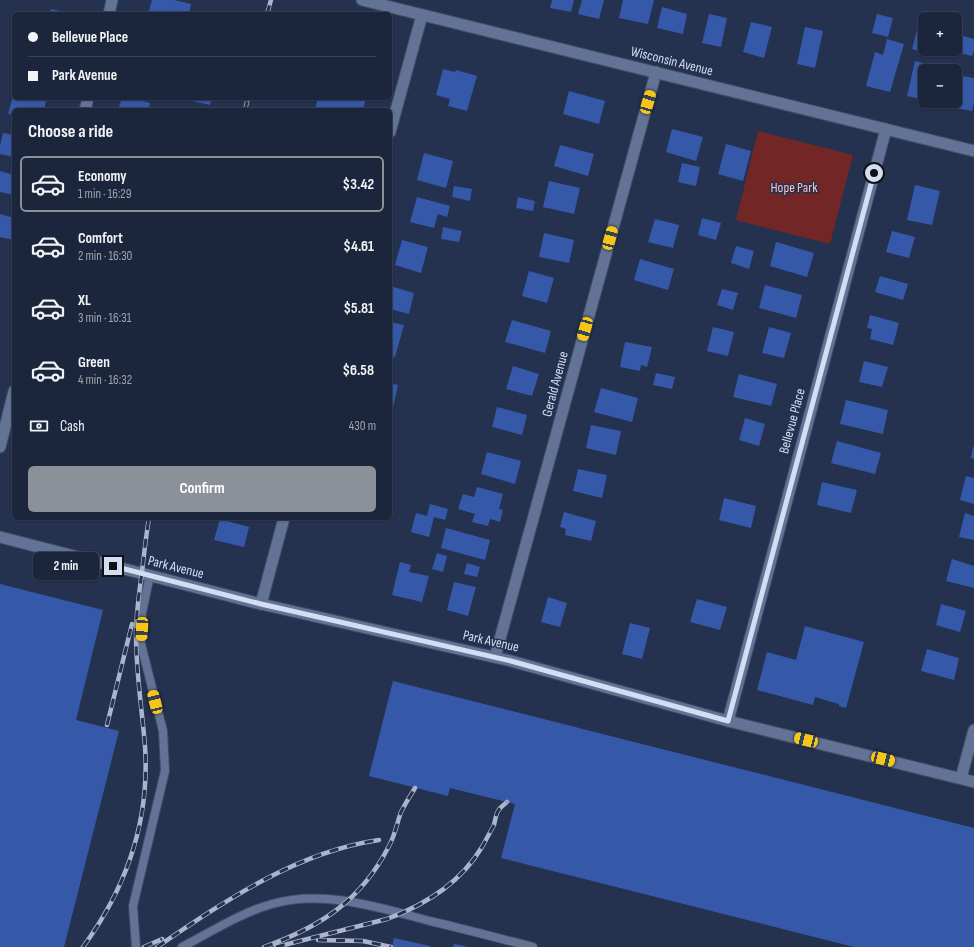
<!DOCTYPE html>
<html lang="en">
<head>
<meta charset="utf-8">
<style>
	:root { --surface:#1b263c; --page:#242e43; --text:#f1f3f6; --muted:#a0a5af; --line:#394356; --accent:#8c9099 }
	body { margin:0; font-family:"Sofia Sans Condensed",sans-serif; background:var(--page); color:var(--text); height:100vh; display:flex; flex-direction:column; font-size:15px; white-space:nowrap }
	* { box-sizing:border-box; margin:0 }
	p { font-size:13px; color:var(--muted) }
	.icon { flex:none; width:22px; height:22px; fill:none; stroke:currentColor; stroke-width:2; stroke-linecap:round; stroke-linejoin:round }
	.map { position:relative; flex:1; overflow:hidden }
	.drawer { position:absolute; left:12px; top:108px; width:380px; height:412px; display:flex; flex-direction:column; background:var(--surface); border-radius:6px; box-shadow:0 1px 3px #0004,0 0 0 1px var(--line) }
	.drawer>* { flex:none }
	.banner { position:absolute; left:12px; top:12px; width:380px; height:88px; border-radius:6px; box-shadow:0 1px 3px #0004,0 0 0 1px var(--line); display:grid; align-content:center; height:88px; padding:0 16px; background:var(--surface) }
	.fabs { position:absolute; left:918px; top:12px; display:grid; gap:8px }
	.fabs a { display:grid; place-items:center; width:44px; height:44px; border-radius:6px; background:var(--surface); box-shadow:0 1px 3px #0004,0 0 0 1px var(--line); font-size:20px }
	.end { position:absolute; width:18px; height:18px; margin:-9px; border:5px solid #d4def2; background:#111; box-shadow:0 0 0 2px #111 }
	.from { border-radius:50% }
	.bubble { position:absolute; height:28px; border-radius:6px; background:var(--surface); box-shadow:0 1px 3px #0004,0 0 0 1px var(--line); font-size:13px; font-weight:700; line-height:28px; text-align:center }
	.car { position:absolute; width:12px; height:24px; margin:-12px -6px; border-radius:5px; box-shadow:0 0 3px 1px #0007; background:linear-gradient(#f5c518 24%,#345 0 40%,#f5c518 0 76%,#345 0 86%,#f5c518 0) }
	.banner b { display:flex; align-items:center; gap:14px; height:38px; font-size:15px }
	.banner b+b { border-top:1px solid var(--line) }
	.banner i { width:10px; height:10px; background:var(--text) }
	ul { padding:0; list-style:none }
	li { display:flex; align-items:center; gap:12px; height:56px; margin:0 8px 6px; padding:0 8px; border:2px solid transparent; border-radius:6px }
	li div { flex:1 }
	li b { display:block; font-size:15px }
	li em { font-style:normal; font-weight:700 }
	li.current { border-color:var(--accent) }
	li>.icon { width:36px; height:36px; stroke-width:1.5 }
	h2 { padding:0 16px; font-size:18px; line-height:48px }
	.pay { display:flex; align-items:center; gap:10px; height:44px; padding:0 16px; font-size:15px }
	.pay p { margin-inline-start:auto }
	.action { display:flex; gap:8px; margin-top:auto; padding:8px 16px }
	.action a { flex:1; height:46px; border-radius:6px; background:var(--accent); color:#fff; font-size:16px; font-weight:700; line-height:46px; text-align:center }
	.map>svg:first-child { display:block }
	.green { fill:#722626 }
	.building { fill:#3558a9 }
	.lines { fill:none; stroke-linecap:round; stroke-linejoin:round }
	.service-casing { stroke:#414c66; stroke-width:10 }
	.minor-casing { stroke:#414c66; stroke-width:13 }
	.tertiary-casing { stroke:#414c66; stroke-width:13 }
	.service { stroke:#627395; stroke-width:8 }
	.minor { stroke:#627395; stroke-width:11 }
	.tertiary { stroke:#627395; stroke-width:11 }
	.rail-casing { stroke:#aab5cb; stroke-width:4.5 }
	.rail { stroke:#243250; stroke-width:3; stroke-dasharray:9; stroke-linecap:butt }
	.route { stroke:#d4def2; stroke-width:5 }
	.labels { text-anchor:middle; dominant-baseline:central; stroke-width:3; stroke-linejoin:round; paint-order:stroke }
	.street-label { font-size:14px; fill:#d4def2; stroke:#243250 }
	.park-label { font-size:14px; fill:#fdc3bf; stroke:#243250 }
</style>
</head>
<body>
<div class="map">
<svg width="974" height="947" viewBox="0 0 974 947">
	<rect width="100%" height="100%" fill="#243250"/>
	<path class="green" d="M758,131L853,155L830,244L736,220Z"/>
	<path class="building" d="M152,0H174L191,4L189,14H148Z
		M552,0H574L571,12L550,8Z
		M582,0H604L599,19L578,14Z
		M623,0H654L648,24L619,18Z
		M662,7L687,14L683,34L657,28Z
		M51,9L68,13V14H50Z
		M709,14L727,18L721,47L702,43Z
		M877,14L893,18L888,37L872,33Z
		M751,22L772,27L764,58L743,52Z
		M805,27L823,31L815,68L797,64Z
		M917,30L925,32V46L923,52L912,49Z
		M960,35L974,39V50L972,56L956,52Z
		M887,39L904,44L890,92L866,86L875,52L883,55Z
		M915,61L940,67L939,71H925V100L907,96Z
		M443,69L455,72L456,70L477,76L467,111L448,106L450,99L436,95Z
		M956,75L974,78V103L972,111L950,107L951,101H955Z
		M569,91L605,101L599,124L563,114Z
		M14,93V98H36L46,101L44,110H14V115L8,114Z
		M122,98H133L150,103L148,110H118Z
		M189,98H212L210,105L188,100Z
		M318,98H366L363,110H315Z
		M672,129L703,137L696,161L666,152Z
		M3,133L14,135V157L0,154V146Z
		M726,144L751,151L743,181L718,174Z
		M560,145L594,154L588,176L554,166Z
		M424,153L453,161L446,188L417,180Z
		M682,163L700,167L696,186L678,182Z
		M0,171L14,175V195L0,192Z
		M549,181L580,188L574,214L543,207Z
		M915,185L940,191L932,225L907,220Z
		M454,186L472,189L470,201L452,197Z
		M417,197L450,206L447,217L438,214L434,228L410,222Z
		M518,197L535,201L533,211L516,208Z
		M0,214L14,218V240L0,237Z
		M702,218L721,223L716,240L698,235Z
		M655,219L679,225L673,248L648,242Z
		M443,227L462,231L459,242L441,239Z
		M892,231L915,237L909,258L886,252Z
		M544,233L574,240L569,263L539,257Z
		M402,240L428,247L421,273L395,265Z
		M776,242L814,253L807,277L770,266Z
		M736,246L754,251L749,269L731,263Z
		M640,259L674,269L668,290L634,280Z
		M529,271L554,278L547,303L522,296Z
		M880,276L908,284L903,300L875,292Z
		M765,285L802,295L796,318L759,308Z
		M390,286L414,293L409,314L390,309Z
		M722,289L738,293L733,310L717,305Z
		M870,315L899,323L893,345L870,339L872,329L867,328Z
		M512,320L551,331L545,353L505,342Z
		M390,322L404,325L395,357L390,356Z
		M713,327L734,332L728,356L707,351Z
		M769,327L791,333L784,358L762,353Z
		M625,342L652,347L647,367L641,365L640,371L620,367Z
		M864,361L888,367L882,387L859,382Z
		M513,366L539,374L532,396L506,389Z
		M656,373L675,377L672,389L653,385Z
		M739,374L777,384L771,406L733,397Z
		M390,383L398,385L393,408L390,407Z
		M601,388L638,398L632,422L594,412Z
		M846,400L888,410L883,434L840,424Z
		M497,407L527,415L522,435L492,427Z
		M745,418L765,424L759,446L739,440Z
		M591,425L621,431L616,455L586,448Z
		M837,441L881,453L875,474L831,463Z
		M973,447H974V459L971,458Z
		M487,452L521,461L515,484L481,474Z
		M578,469L607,475L602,498L573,491Z
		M966,476L974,478V504L960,500Z
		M822,482L857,490L851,513L817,505Z
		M477,487L503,494L499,509L503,510L500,522L490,519L488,526L472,522L475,514L458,509L463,494L474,497Z
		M724,498L756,506L751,528L719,520Z
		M430,504L448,509L445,520L434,517L429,537L411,532L416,513L427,516Z
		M564,512L596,521L591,541L565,535L566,529L560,527Z
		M965,513L974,516V540L959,537Z
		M220,519L249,527L244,547L214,540Z
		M446,528L490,540L485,560L441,548Z
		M437,553L447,556L443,572L432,569Z
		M952,559L974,566V588L946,581Z
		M400,562L411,565L409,572L429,576L422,602L392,595Z
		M467,563L480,567L477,577L464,574Z
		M454,582L476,587L468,616L447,610Z
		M0,584L103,610L76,720L119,731L64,947H0Z
		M548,597L567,603L560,627L541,622Z
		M697,599L727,607L720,630L690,622Z
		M941,604L966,611L960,632L936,625Z
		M630,623L650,628L642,659L622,654Z
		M805,626L864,642L846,708L839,706V704L815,697L813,705L757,690L767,652L796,660Z
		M927,649L959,658L954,680L921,671Z
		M393,681L974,828V947H854L501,858L515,804L450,788L448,796L369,776Z
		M394,938L430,946V947H392Z
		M454,944L465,946V947H453Z"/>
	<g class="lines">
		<defs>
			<path id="service" d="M136,947L133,906L165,771L163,731L141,644L142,613L150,575
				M182,947C211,932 240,913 272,904C324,889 380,908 430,921C464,929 498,938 533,947"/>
			<path id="minor" d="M362,0L974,151
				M109,14L112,0
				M85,110L88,98
				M390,132L422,15
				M0,447L14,391
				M261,604L284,518
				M495,657L656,72
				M728,721L886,129
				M961,778L974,730"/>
			<path id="tertiary" d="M0,537L261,604L511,661L728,721L974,782"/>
		</defs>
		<use href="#service" class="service-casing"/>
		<use href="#minor" class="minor-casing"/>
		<use href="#tertiary" class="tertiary-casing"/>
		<use href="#service" class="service"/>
		<use href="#minor" class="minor"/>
		<use href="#tertiary" class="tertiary"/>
		<defs>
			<path id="rail" d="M267,14L271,0
				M245,110L248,98
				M107,725L132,624
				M318,940L363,941L391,947
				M83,947C127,887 150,821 145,746C142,709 136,673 136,635C136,614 139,593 142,572C144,554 146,536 149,518
				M144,947L162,939
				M157,947C225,901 296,852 379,840
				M264,947C320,927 361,901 389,846C395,835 397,823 401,812C405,804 410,796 415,788
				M276,947L387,919C425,905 461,882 482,847C486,840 490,832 494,825C495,820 496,815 498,811C500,807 504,805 507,802"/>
		</defs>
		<use href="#rail" class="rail-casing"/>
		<use href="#rail" class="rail"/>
	</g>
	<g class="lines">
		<path class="route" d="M113,566L261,604L511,661L728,721L874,173"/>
	</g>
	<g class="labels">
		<g class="street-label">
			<text transform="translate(672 61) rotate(14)">Wisconsin Avenue</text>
			<text transform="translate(555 384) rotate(-75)">Gerald Avenue</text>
			<text transform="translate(792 421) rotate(-75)">Bellevue Place</text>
			<text transform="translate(176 567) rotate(14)">Park Avenue</text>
			<text transform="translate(491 641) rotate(13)">Park Avenue</text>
		</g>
		<g class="park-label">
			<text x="794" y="187">Hope Park</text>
		</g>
	</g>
</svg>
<div class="fabs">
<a>+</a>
<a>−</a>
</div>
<i class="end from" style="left:874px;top:173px"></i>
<i class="end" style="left:113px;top:566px"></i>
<div class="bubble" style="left:33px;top:552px;width:66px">2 min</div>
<i class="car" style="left:648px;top:102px;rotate:16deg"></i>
<i class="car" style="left:610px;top:238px;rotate:15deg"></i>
<i class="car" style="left:585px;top:329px;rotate:196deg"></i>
<i class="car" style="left:142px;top:629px;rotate:183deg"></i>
<i class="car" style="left:155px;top:702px;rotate:346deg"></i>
<i class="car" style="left:806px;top:740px;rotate:284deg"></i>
<i class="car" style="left:883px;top:759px;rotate:104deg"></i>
<div class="banner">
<b><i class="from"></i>Bellevue Place</b>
<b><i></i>Park Avenue</b>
</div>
<section class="drawer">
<h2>Choose a ride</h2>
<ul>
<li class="current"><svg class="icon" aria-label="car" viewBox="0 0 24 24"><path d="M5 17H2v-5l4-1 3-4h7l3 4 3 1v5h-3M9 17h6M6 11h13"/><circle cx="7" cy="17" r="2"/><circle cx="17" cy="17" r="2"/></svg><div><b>Economy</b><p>1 min · 16:29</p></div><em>$3.42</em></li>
<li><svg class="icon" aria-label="car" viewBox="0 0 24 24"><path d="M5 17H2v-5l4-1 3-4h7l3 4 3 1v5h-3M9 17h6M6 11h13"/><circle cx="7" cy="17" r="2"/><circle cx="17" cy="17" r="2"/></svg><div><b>Comfort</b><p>2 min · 16:30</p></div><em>$4.61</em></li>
<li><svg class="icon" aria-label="car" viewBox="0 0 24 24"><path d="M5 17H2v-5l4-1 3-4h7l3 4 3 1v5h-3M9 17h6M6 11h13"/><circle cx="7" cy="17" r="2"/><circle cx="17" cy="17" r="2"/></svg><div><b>XL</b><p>3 min · 16:31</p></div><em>$5.81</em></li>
<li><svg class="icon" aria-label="car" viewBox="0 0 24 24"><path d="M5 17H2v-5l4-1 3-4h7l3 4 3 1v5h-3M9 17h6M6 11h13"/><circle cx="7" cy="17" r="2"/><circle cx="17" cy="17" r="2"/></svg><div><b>Green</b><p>4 min · 16:32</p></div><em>$6.58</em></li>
</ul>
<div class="pay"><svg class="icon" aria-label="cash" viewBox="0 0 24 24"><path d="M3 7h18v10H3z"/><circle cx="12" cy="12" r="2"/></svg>Cash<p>430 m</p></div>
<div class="action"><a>Confirm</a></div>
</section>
</div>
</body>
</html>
